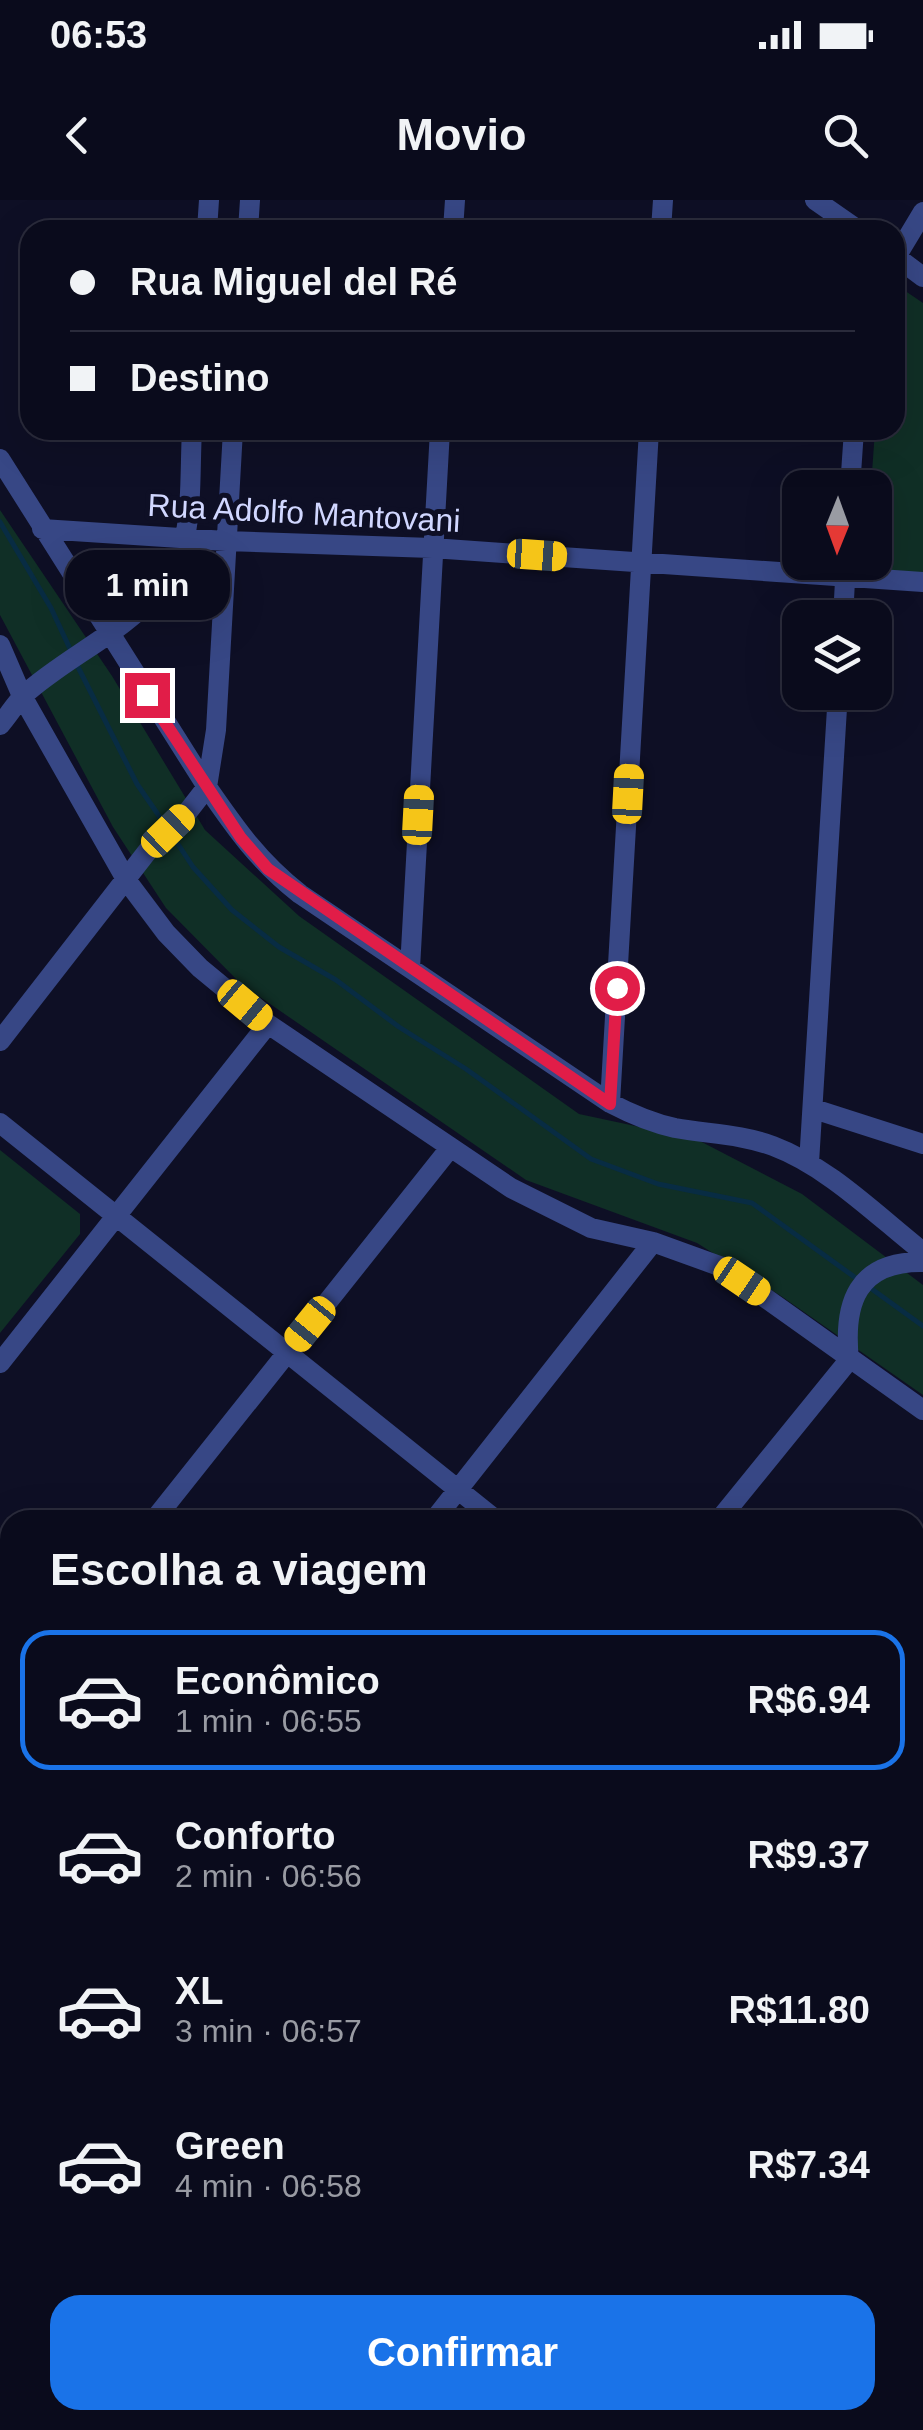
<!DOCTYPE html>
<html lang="pt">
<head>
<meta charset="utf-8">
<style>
	:root { --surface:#0a0b1c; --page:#181929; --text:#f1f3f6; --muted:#999ba3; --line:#2a2b3b; --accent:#1a73e8 }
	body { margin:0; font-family:Arial,sans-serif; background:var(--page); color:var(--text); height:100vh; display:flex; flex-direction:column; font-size:38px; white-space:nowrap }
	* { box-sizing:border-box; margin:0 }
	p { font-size:32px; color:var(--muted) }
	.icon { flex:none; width:55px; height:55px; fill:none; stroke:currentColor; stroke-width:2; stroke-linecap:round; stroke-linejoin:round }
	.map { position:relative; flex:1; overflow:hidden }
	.details { position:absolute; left:0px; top:1310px; width:925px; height:920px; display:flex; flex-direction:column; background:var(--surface); border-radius:30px 30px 0 0; box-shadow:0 10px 40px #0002,0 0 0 2px var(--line) }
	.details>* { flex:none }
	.banner { position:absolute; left:20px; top:20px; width:885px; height:220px; border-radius:30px; box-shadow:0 10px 40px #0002,0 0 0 2px var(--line); display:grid; align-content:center; height:220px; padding:0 50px; background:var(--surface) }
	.needle { width:65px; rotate:181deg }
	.fabs { position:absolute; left:782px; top:270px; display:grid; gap:20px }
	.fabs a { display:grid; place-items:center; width:110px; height:110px; border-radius:20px; background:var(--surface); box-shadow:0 10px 40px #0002,0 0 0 2px var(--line); font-size:50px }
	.end { position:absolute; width:45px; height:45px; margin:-22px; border:12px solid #e11d48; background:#fff; box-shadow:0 0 0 5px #fff }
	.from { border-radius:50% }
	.bubble { position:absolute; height:70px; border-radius:30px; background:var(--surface); box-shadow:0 10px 40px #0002,0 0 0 2px var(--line); font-size:32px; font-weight:600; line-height:70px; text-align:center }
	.car { position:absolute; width:30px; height:60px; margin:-30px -15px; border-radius:12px; box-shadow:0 0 8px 2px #0007; background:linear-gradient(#f5c518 24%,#345 0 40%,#f5c518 0 76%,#345 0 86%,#f5c518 0) }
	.banner b { display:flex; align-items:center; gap:35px; height:95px; font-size:38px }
	.banner b+b { border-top:2px solid var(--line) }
	.banner i { width:25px; height:25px; background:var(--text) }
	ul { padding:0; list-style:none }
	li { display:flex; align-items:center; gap:30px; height:140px; margin:0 20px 15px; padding:0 30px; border:5px solid transparent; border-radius:30px }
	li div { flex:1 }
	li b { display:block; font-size:38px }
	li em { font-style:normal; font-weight:600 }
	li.active { border-color:var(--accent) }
	li>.icon { width:90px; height:90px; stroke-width:1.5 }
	h2 { padding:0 50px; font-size:45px; line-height:120px }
	.action { display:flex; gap:20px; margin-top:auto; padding:20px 50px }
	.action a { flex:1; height:115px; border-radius:30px; background:var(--accent); color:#fff; font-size:40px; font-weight:600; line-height:115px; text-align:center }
	.status { display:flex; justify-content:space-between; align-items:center; height:70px; padding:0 50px; background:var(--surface); direction:ltr }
	.status svg { height:28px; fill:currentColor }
	header { display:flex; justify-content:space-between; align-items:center; height:130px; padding:0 50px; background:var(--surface); font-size:45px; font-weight:600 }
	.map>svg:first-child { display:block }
	.green { fill:#102f26 }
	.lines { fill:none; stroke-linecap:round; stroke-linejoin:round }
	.stream { stroke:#082c43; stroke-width:5 }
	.minor { stroke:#374785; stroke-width:20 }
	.major { stroke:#9858ff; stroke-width:28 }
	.route { stroke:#e11d48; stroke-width:12 }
	.labels { text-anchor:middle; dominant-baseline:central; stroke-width:10; stroke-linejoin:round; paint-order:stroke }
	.street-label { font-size:32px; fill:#d1d7ff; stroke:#0e0f25 }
</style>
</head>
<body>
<div class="status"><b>06:53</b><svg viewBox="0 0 49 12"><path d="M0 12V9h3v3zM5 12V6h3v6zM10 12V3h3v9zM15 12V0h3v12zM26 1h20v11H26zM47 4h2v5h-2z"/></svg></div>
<header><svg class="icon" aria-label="back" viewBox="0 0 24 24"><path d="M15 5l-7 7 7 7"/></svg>Movio<svg class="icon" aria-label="search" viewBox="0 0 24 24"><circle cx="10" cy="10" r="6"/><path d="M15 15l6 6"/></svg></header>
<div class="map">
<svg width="923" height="2230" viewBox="0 0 923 2230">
	<rect width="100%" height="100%" fill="#0e0f25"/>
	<path class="green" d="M895,84L923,103V373L874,370L869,363L875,362V288L871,287L875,230H895Z
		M0,310L112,476L205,630L299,716L579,914L696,939L802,994L923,1085V1195L781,1096L697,1043L526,980L241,784L166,708L113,627L0,415Z
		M0,950L80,1014V1034L0,1133Z
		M0,1978L10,1986V2109L0,2113Z"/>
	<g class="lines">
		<path class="stream" d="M0,322L51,408L71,451
			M75,461L137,584L166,626
			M172,635L193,667L232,710L279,747L336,780L399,827L466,869L591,959L658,984L752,1003L860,1081
			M869,1087L923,1126"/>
		<path class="minor" d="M815,0L858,30
			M207,30L209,0
			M248,30L250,0
			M453,30L455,0
			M661,30L663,0
			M895,56L923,77
			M896,57L923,12
			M0,259L207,587C236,629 259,662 300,694L610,903C631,914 652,923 675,928C708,934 741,934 773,946C829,967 877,1016 923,1052
			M850,288L854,230
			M42,329L226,341L432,348L923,382
			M843,418L846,362
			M0,445L22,496L127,681L166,733L200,768L268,824L511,988L591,1028L653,1042L722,1067L923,1210
			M0,525C8,516 15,504 24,495C77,446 168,416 185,337C192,303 190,265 192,230
			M410,768L440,230
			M0,841L150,648L186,614L207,587L216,530L233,230
			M610,903L649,230
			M814,909L923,944
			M0,923L496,1320
			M809,963L838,492
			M0,1163L268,824
			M154,1320L450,948
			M434,1320L653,1042
			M719,1320L849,1160C843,1103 857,1061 923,1062
			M915,1421L923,1411
			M0,1423L10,1431
			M0,1513L10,1501
			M915,1655L923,1661
			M0,1867L10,1854
			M0,1966L10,1974
			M0,2120L10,2117
			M915,2167L923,2157
			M915,2180L923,2193
			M148,2220L149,2230"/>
		<path class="major" d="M915,1771L923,1761
			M915,1834L923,1823
			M553,2230L561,2220
			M606,2230L614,2220"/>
	</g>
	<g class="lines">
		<path class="route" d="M147,495L241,638L268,669L610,904L617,788"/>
	</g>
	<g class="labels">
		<g class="street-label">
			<text transform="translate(304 313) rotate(3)">Rua Adolfo Mantovani</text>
		</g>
	</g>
</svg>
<div class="fabs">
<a><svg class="needle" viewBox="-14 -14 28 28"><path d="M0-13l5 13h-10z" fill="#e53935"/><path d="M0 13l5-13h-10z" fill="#999ba3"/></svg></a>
<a><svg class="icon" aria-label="layers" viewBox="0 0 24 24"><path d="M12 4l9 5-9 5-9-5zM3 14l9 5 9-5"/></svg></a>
</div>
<i class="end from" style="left:617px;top:788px"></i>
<i class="end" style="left:147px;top:495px"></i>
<div class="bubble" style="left:65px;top:350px;width:165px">1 min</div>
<i class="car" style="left:537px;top:355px;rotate:94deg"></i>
<i class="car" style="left:628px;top:594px;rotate:3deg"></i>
<i class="car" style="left:418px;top:615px;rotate:3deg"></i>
<i class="car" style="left:168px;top:631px;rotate:46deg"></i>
<i class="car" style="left:245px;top:805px;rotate:130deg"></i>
<i class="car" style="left:742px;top:1081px;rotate:124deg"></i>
<i class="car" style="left:310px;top:1124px;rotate:219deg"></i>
<div class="banner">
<b><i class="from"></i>Rua Miguel del Ré</b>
<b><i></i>Destino</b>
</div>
<section class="details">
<h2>Escolha a viagem</h2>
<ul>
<li class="active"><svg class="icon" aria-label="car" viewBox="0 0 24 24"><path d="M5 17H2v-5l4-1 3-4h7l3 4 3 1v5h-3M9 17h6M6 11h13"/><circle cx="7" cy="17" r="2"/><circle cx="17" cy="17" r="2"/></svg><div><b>Econômico</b><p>1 min · 06:55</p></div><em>R$6.94</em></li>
<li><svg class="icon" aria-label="car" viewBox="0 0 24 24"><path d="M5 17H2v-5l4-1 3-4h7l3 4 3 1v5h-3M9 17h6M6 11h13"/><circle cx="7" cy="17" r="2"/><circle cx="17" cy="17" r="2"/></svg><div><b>Conforto</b><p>2 min · 06:56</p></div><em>R$9.37</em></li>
<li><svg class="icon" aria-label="car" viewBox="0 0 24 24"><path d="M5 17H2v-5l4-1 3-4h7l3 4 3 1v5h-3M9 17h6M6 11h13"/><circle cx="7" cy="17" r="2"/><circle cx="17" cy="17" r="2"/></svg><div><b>XL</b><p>3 min · 06:57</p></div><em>R$11.80</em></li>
<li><svg class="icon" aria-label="car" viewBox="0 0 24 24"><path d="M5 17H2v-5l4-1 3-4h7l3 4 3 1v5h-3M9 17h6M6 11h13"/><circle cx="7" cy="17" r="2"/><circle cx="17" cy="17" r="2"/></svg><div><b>Green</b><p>4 min · 06:58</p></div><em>R$7.34</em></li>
</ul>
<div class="action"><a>Confirmar</a></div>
</section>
</div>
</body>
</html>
